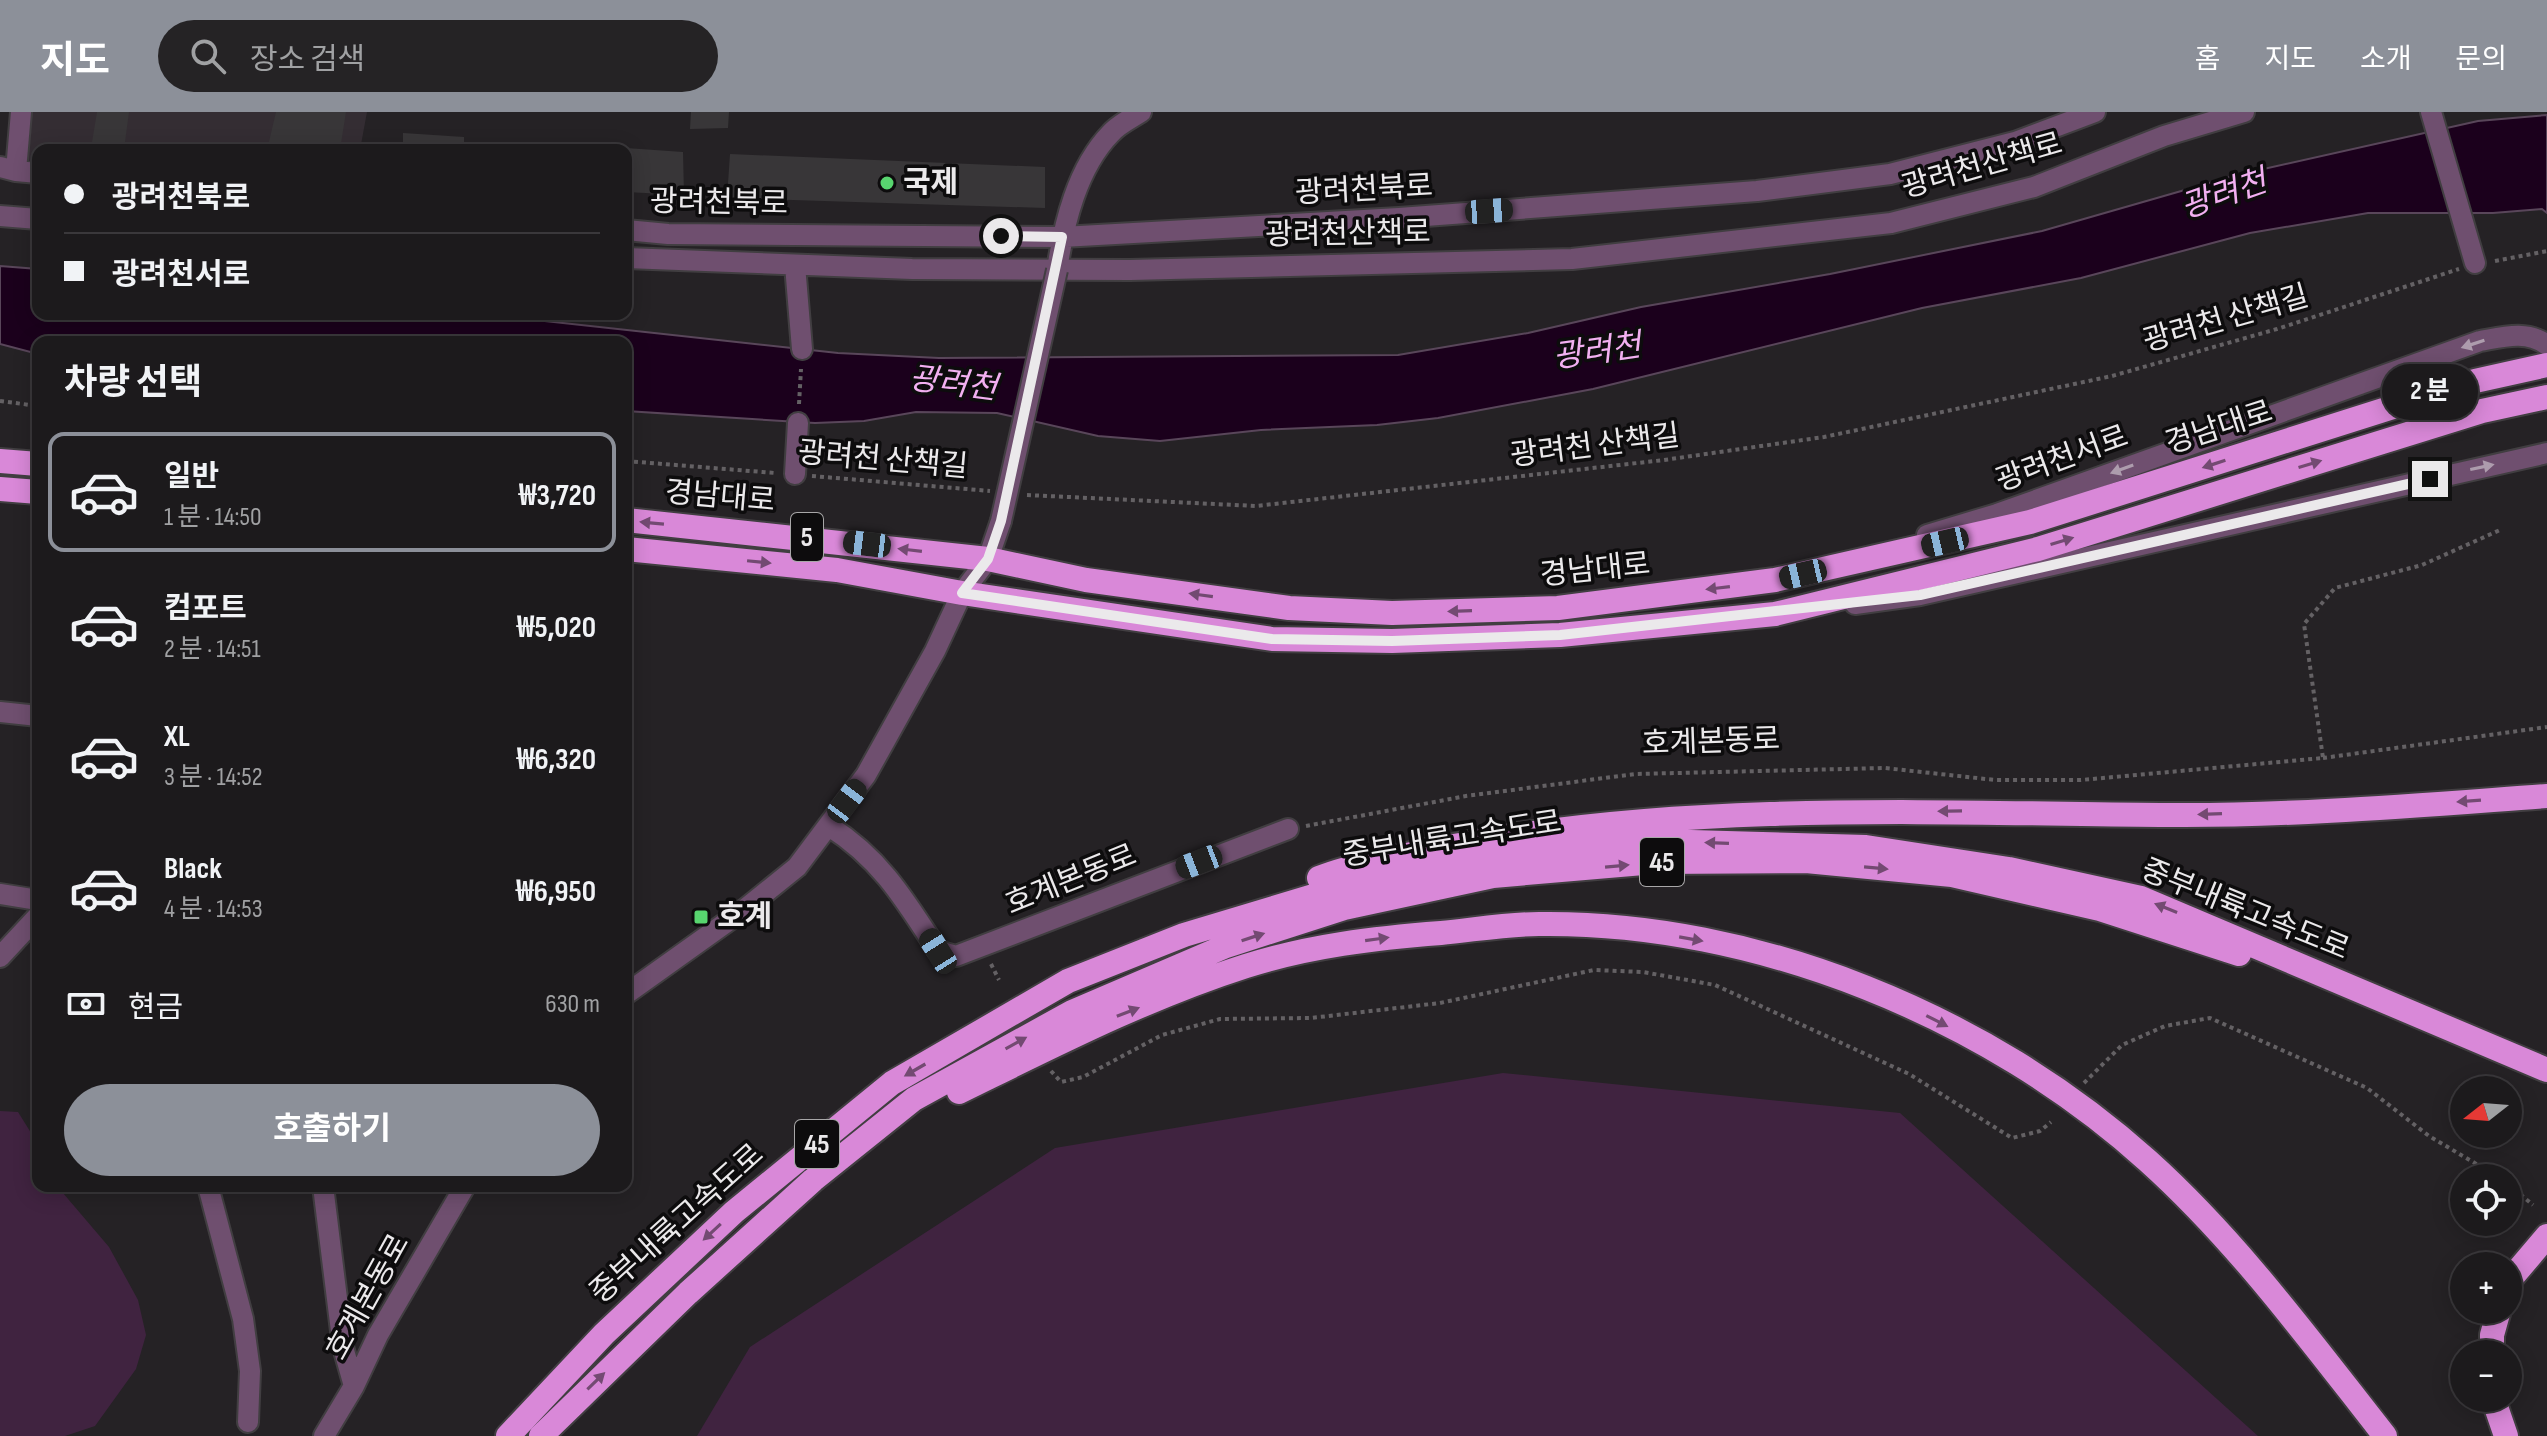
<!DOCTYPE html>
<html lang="ko">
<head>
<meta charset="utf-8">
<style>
	:root { --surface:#1c1a1c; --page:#252325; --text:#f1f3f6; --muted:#a0a1a3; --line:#3a383b; --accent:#8c9099 }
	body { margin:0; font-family:"Sofia Sans Condensed","Noto Sans KR",sans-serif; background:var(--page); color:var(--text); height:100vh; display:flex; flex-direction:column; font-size:30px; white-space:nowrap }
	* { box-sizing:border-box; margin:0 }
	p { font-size:26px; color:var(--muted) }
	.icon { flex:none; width:44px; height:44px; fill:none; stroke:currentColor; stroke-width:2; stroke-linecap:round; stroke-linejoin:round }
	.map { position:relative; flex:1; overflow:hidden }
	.side { position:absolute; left:32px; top:224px; width:600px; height:856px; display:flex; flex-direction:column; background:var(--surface); border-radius:16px; box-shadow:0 4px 20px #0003,0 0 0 2px var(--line) }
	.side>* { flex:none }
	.top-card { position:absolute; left:32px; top:32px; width:600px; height:176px; border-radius:16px; box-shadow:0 4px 20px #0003,0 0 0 2px var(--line); display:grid; align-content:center; height:176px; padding:0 32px; background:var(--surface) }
	.needle { width:52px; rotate:253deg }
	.fabs { position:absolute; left:2450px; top:964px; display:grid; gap:16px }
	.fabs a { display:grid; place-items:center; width:72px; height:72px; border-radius:50%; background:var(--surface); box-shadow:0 4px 20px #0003,0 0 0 2px var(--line); font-size:40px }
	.end { position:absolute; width:36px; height:36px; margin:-18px; border:10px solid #ebe9eb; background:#111; box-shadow:0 0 0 4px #111 }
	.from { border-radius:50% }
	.bubble { position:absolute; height:56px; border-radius:28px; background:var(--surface); box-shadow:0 4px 20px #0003,0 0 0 2px var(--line); font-size:26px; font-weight:700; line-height:56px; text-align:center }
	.car { position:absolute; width:24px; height:48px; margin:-24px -12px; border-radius:10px; box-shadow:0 0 6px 2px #0007; background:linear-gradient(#222 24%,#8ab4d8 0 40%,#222 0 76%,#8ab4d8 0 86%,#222 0) }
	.top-card b { display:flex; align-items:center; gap:28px; height:76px; font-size:30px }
	.top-card b+b { border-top:2px solid var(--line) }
	.top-card i { width:20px; height:20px; background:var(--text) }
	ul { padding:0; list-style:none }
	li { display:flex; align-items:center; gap:24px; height:120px; margin:0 16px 12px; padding:0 16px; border:4px solid transparent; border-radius:16px }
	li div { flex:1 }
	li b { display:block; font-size:30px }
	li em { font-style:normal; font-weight:700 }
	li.current { border-color:var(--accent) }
	li>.icon { width:72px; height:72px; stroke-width:1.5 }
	h2 { padding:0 32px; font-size:36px; line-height:96px }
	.pay { display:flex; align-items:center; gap:20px; height:88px; padding:0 32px; font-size:30px }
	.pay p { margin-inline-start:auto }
	.button { display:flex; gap:16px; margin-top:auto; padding:16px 32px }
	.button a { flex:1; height:92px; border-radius:48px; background:var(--accent); color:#fff; font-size:32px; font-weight:700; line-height:92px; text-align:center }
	header { display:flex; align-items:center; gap:48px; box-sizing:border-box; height:112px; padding:0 40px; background:var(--accent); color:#fff }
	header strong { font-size:38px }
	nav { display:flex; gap:44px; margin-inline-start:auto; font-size:28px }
	.search { width:560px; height:72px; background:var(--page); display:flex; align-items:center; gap:20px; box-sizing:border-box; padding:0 28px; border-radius:44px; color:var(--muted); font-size:30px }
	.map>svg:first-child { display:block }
	.built { fill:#342d33 }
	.green { fill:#402340 }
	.water { fill:#1b001c; stroke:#59465a; stroke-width:2 }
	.building { fill:#383638 }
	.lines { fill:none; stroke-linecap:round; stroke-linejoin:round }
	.minor-casing { stroke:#413e41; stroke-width:24 }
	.highway-casing { stroke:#413e41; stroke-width:28 }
	.path { stroke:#646164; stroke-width:4; stroke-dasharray:4 4; stroke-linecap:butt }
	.minor { stroke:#6f4f6f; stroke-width:20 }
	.highway { stroke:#d988d8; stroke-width:24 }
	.minor-bridge-casing { stroke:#413e41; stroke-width:24; stroke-linecap:butt }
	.minor-bridge { stroke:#6f4f6f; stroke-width:20 }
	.oneway { fill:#ad9cad }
	.oneway2 { fill:#734a72 }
	.route { stroke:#ebe9eb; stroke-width:10 }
	.poi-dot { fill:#58d56f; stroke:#0d0c0d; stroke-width:3 }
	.labels { text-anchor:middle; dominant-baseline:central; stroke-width:7; stroke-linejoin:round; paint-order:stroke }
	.shield { fill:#0d0c0d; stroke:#a8a7a8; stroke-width:2 }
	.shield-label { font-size:28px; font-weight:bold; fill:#ebe9eb }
	.street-label { font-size:30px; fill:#ebe9eb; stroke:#0d0c0d }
	.poi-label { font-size:30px; font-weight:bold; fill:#ebe9eb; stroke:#0d0c0d; text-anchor:start }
	.water-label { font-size:32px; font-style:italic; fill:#f2b0f1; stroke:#0d0c0d }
</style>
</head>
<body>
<header>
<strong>지도</strong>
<div class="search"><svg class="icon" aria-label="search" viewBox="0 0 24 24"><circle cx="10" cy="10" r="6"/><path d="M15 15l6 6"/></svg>장소 검색</div>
<nav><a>홈</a><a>지도</a><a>소개</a><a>문의</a></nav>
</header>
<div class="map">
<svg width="2547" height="1324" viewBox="0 0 2547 1324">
	<rect width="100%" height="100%" fill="#252225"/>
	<path class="built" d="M30,0H367L360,38H38V61L16,59Z"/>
	<path class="green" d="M1503,961L1900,1001L2258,1324H697L750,1235L1055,1036Z
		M0,999L18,1000L38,1032V1074H57L109,1135L138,1188L146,1223L136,1257L95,1314L65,1324H0Z"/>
	<path class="water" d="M2547,3V101L2542,97L2493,101H2368L2250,121L2081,166L1922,196L1593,277L1438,306L1377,313L1261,318L1160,329L1098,324L997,301L916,300L864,309L815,311L626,299V230H38V242L0,232V154L38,157V202H480L838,241L939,246L1398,243L1528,221L1641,195L1830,162L2042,119L2237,63L2478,9Z"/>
	<path class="building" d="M97,0H129L125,30H92Z
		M276,0H346L340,38H267Z
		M691,0H729L728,16L690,17Z
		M403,21L464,25V38H403Z
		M626,36L683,40L684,83L626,80Z
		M730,42L1045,55V96L727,86Z"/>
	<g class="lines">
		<defs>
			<path id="minor" d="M2431,0L2475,151
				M0,55L16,59L21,0
				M16,59L38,61
				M0,104L38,107
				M626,118L668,122L1062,125L1399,106L1757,79L1890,62L2015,30L2095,0
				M626,146L912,157L1130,158L1572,147L1891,111L2034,75L2164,24L2244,0
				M795,153L802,237
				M1057,158C1064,111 1077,56 1111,21C1119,12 1132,6 1141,0
				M795,362L798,311
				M1927,423L1997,402L2480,229C2503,225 2527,218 2547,233
				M1855,492L1920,483L2547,341
				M0,600L38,604
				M829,714C881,747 905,788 938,839L956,844L1288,717
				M0,782L38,788
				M0,845L38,804
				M626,882L745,797L797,755L866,663L935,539L962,481L988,447L1001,409
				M208,1074L243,1207L250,1259L248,1310
				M323,1074L343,1235L354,1274
				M324,1324L354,1274L378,1223L465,1074"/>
			<path id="highway" d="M0,349L38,352
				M0,377L38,380
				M626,408L988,447L1086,468L1289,496L1392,501L1558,496L1775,468L2030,410L2475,269L2547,253
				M626,437L837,458L962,481L1272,527L1392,529L1560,523L1775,502L2038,437L2482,299L2547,285
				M1319,766C1359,750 1432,738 1476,730C1705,690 1938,701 2169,703C2295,704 2421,693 2547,684
				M959,980C1053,934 1146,886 1246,854C1309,834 1375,826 1441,821C1473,818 1507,812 1539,812C1756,809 1989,905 2148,1049C2238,1130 2311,1230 2385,1324
				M2508,1170L2547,1124
				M2492,1242V1223L2499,1198
				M2493,1286L2506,1324
				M508,1324L604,1222L734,1100L892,971L1068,869L1184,823L1330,779L1471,752L1656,729L1866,735L2009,757L2141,786L2547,958
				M541,1324L688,1181L813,1068L914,987L1072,900L1226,834L1344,796L1493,764L1655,750L1806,749L1952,763L2100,797L2239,842"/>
		</defs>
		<use href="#minor" class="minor-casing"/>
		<use href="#highway" class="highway-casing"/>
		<path class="path" d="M2495,149L2547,139
			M0,289L38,294
			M799,292L801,257
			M626,349L775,361
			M812,364L990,379
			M1027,383L1256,394L1664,348L1824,325L2112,264L2277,217L2459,157
			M2323,646L2547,615
			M1306,714L1466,684L1635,662L1885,656L1995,668H2081L2323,646L2304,512L2335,476L2422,453L2500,418
			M991,852L999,868
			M1051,959L1061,970L1083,965L1162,923L1220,907L1311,906L1440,891L1594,858L1643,860L1715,873L1909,962L2012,1026L2040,1019L2051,1010
			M2084,971L2122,933L2165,914L2210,906L2367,976L2429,1024L2500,1066
			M2508,1072L2533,1093"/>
		<use href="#minor" class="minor"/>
		<use href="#highway" class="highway"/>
		<defs>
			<path id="minor-bridge" d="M1001,409L1057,158"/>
		</defs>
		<use href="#minor-bridge" class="minor-bridge-casing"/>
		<use href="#minor-bridge" class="minor-bridge"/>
	</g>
	<defs><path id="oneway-solid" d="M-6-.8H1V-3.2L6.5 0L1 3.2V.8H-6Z" transform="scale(2)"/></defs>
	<g class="oneway">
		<use href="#oneway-solid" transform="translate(2473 232) rotate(162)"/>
		<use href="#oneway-solid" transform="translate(2482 355) rotate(-12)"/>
		<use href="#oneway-solid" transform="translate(2122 357) rotate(160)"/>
	</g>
	<g class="oneway2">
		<use href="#oneway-solid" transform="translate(2214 352) rotate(162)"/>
		<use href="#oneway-solid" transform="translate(2310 352) rotate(-17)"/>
		<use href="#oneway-solid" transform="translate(652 411) rotate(-175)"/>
		<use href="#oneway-solid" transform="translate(2062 429) rotate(-17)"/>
		<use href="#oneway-solid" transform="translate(910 438) rotate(-173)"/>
		<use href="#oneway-solid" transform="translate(759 450) rotate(6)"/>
		<use href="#oneway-solid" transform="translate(1718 476) rotate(173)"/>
		<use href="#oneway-solid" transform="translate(1201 483) rotate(-172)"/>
		<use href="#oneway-solid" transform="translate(1460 499) rotate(178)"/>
		<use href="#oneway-solid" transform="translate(2469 689) rotate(176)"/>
		<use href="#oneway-solid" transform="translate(1950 699) rotate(179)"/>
		<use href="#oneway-solid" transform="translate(2210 702) rotate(178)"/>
		<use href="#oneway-solid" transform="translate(1717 731) rotate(-178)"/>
		<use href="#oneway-solid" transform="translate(1617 754) rotate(-5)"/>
		<use href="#oneway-solid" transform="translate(1876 756) rotate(5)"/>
		<use href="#oneway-solid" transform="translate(2166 796) rotate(-158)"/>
		<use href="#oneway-solid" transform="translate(1253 825) rotate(-18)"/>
		<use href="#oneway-solid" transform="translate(1377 827) rotate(-8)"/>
		<use href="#oneway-solid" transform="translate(1691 827) rotate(10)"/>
		<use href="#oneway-solid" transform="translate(1128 900) rotate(-21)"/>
		<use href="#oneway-solid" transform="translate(1937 909) rotate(27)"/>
		<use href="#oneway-solid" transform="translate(1016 931) rotate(-29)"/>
		<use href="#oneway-solid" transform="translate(915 958) rotate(150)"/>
		<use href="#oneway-solid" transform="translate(712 1120) rotate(137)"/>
		<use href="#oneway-solid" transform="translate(596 1269) rotate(-44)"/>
	</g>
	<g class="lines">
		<path class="route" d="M1001,124L1062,125L1001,409L988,447L962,481L1272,527L1392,529L1560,523L1920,483L2430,367"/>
	</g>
	<g class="poi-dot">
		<circle cx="887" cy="71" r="8"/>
		<rect x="693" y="797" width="16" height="16" rx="4"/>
	</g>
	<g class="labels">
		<g class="shield">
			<rect x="791" y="401" width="32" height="48" rx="6"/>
			<rect x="1640" y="726" width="44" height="48" rx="6"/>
			<rect x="795" y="1008" width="44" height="48" rx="6"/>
		</g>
		<g class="shield-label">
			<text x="807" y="425">5</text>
			<text x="1662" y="750">45</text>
			<text x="817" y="1032">45</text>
		</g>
		<g class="street-label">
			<text transform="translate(1982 54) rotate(-16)">광려천산책로</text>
			<text transform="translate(1364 78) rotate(-3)">광려천북로</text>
			<text transform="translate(719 91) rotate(1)">광려천북로</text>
			<text transform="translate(1348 122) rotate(-1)">광려천산책로</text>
			<text transform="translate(2226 207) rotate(-16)">광려천 산책길</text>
			<text transform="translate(2219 316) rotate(-18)">경남대로</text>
			<text transform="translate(1595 334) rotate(-7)">광려천 산책길</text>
			<text transform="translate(2062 347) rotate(-20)">광려천서로</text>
			<text transform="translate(883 348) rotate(5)">광려천 산책길</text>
			<text transform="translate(720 385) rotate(5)">경남대로</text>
			<text transform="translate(1595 458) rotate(-6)">경남대로</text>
			<text transform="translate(1711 630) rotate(-2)">호계본동로</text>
			<text transform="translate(1452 727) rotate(-9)">중부내륙고속도로</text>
			<text transform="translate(1071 768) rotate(-22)">호계본동로</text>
			<text transform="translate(2245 798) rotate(22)">중부내륙고속도로</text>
			<text transform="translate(677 1112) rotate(-42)">중부내륙고속도로</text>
			<text transform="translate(368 1185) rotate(-61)">호계본동로</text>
		</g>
		<g class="poi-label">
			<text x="903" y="71">국제</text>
			<text x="717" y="805">호계</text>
		</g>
		<g class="water-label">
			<text transform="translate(2224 83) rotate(-19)">광려천</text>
			<text transform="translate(1597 240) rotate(-8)">광려천</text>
			<text transform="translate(953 272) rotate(7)">광려천</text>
		</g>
	</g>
</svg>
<div class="fabs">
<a><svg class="needle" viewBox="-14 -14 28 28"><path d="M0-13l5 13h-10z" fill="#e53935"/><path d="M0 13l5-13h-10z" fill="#a0a1a3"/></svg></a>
<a><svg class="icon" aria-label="locate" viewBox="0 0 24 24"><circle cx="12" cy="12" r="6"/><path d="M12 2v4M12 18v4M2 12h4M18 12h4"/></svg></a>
<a>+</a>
<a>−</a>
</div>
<i class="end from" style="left:1001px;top:124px"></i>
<i class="end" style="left:2430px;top:367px"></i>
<div class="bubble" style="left:2382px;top:252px;width:96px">2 분</div>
<i class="car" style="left:1489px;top:99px;rotate:86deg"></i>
<i class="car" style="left:1945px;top:430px;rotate:257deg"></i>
<i class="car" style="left:867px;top:432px;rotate:277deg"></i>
<i class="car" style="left:1803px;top:462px;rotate:257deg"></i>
<i class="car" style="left:847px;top:689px;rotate:37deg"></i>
<i class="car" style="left:1199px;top:750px;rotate:249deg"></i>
<i class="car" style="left:938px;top:839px;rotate:328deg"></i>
<div class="top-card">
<b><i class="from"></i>광려천북로</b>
<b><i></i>광려천서로</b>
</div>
<section class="side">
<h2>차량 선택</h2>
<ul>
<li class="current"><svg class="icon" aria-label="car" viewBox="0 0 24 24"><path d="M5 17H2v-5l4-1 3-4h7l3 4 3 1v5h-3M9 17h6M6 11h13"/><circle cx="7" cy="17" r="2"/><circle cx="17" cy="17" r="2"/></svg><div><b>일반</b><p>1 분 · 14:50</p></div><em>₩3,720</em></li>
<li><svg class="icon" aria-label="car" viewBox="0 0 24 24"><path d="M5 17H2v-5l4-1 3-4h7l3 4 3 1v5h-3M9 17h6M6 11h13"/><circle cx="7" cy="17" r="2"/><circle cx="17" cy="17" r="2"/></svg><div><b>컴포트</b><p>2 분 · 14:51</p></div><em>₩5,020</em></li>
<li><svg class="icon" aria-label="car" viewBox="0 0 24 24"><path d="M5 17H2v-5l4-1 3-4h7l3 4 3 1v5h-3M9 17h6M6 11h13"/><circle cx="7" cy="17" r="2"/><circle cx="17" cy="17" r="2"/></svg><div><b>XL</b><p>3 분 · 14:52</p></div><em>₩6,320</em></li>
<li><svg class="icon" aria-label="car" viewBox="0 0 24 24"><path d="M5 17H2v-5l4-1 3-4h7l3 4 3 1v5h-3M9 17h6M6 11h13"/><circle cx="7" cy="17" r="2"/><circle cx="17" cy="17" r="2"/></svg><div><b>Black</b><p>4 분 · 14:53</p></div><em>₩6,950</em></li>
</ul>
<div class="pay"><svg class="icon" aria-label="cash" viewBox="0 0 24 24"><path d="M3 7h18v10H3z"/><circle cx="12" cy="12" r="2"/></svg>현금<p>630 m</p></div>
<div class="button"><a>호출하기</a></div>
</section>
</div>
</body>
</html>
